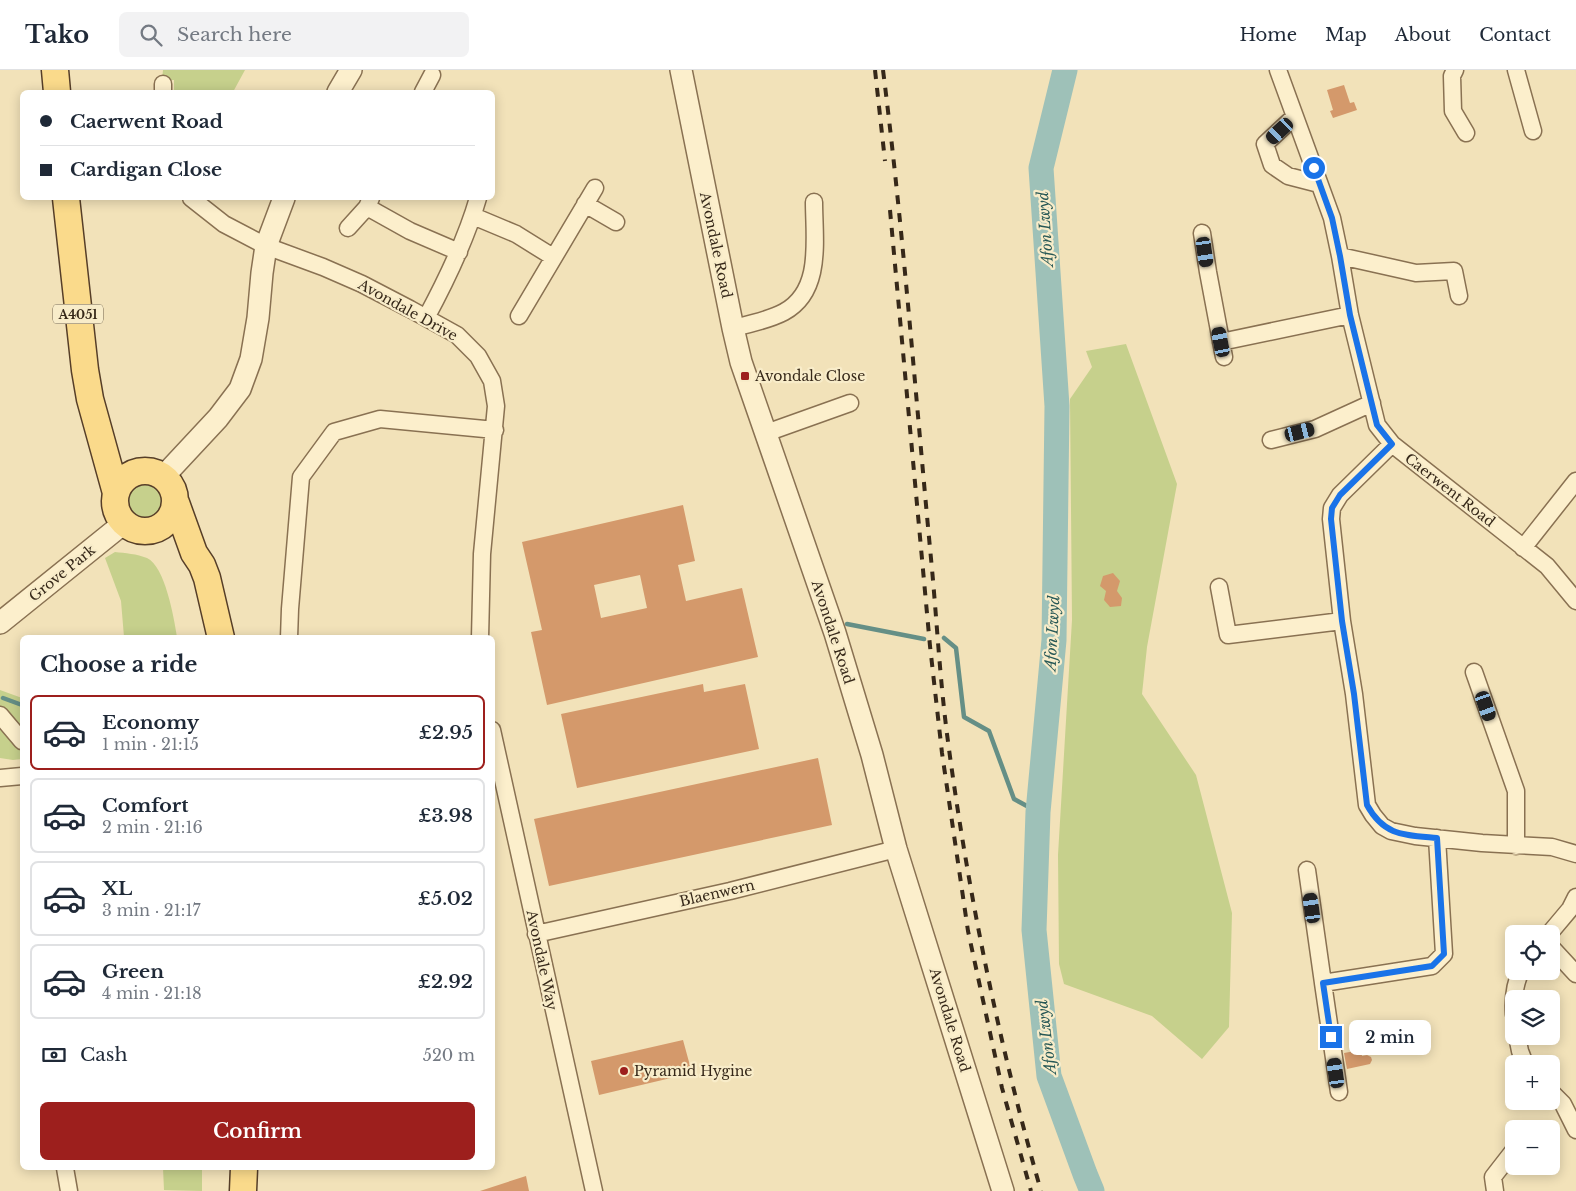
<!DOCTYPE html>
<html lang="en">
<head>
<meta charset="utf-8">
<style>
	:root { --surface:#fff; --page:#f2f2f3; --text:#1f2937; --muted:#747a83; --line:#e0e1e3; --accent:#9d1f1d }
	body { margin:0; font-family:"Libre Baskerville",serif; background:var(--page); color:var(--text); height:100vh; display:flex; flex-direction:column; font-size:19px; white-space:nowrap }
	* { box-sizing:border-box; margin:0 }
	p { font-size:16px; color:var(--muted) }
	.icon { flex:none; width:28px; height:28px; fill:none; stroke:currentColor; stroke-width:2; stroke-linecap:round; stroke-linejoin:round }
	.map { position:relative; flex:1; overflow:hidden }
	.side { position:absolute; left:20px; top:565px; width:475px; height:535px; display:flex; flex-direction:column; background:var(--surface); border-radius:8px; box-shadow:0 2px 12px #0003 }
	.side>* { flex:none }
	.top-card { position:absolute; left:20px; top:20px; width:475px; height:110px; border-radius:8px; box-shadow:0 2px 12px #0003; display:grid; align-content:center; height:110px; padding:0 20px; background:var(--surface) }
	.fabs { position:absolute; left:1505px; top:855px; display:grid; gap:10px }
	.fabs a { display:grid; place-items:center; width:55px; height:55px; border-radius:8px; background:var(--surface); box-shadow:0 2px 12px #0003; font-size:25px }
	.end { position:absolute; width:22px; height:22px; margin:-11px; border:6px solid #1a73e8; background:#fff; box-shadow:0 0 0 2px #fff }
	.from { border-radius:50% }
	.bubble { position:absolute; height:35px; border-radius:8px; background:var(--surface); box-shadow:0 2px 12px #0003; font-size:16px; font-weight:600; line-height:35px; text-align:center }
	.car { position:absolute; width:15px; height:30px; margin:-15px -8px; border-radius:6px; box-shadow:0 0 4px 1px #0007; background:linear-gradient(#222 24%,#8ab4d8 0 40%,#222 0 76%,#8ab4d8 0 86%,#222 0) }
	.top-card b { display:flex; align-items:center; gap:18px; height:48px; font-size:19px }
	.top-card b+b { border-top:1px solid var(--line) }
	.top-card i { width:12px; height:12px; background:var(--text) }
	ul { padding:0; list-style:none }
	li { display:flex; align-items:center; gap:15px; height:75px; margin:0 10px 8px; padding:0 10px; border:2px solid var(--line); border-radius:8px }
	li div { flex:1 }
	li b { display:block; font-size:19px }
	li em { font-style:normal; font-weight:600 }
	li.active { border-color:var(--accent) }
	li>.icon { width:45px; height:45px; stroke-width:1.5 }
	h2 { padding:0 20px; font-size:22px; line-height:60px }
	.pay { display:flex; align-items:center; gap:12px; height:55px; padding:0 20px; font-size:19px }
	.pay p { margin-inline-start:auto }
	.cta { display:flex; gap:10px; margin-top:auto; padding:10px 20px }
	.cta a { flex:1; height:58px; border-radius:8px; background:var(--accent); color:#fff; font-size:20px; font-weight:600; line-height:58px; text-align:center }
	header { display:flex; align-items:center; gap:30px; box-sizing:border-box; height:70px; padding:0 25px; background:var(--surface); border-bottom:1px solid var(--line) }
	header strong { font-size:24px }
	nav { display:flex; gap:28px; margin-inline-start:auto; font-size:18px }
	.search { width:350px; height:45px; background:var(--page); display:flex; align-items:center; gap:12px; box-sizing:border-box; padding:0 18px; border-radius:8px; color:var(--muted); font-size:19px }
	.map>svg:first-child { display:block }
	.green { fill:#c6d08c }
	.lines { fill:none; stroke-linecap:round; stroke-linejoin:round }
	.stream { stroke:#658f86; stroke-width:4.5 }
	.river { stroke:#9ec1b8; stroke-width:25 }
	.building { fill:#d4996b; fill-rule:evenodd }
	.minor-casing { stroke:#897152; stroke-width:19 }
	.tertiary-casing { stroke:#897152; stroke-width:24 }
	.primary-casing { stroke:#563e28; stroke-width:29 }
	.minor { stroke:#fcefcc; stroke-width:16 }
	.tertiary { stroke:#fcefcc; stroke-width:21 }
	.primary { stroke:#fada8b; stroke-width:26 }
	.rail { stroke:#362819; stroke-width:4; stroke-dasharray:9 9; stroke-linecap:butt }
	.route { stroke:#1a73e8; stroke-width:6 }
	.poi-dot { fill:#9d1f1d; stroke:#f8ecc9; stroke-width:2 }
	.labels { text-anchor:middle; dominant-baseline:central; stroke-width:4.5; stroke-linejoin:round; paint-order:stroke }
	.shield { fill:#f8ecc9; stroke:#70634e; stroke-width:1 }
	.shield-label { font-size:12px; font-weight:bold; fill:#362819 }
	.street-label { font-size:14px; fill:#362819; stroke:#f8ecc9 }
	.poi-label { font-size:14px; fill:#362819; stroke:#f8ecc9; text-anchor:start }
	.water-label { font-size:15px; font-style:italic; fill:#275856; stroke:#f8ecc9 }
</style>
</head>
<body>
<header>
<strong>Tako</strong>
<div class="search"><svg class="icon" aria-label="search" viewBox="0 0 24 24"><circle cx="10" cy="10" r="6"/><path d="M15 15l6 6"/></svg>Search here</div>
<nav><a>Home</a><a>Map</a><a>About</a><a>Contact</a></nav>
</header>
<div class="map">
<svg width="1576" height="1121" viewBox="0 0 1576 1121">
	<rect width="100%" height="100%" fill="#f2e2b9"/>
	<path class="green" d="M163,0H245L233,22H174V10H162Z
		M1126,274L1177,414L1147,577L1142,624L1196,705L1232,843L1229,957L1202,989L1152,946L1064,914L1059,894L1058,785L1072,550L1070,329L1092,297L1086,281Z
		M129 431a16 16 0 1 1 32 0a16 16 0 1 1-32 0Z
		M115,482C125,483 137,484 147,488C165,496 174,548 177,567H124L121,531L105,488Z
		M0,620L22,628V689L13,690L0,688Z
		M163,1098H202V1121L164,1120Z"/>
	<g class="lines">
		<path class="stream" d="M847,554L924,569
			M944,568L956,578L964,647L989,661L1014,729L1038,742
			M3,628L22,635"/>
		<path class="river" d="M1065,0L1041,98L1057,336L1054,570L1038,742L1034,860L1049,1006L1085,1104L1092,1121"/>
	</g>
	<path class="building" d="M1344,15L1350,33L1354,32L1357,40L1333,48L1330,41L1333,40L1327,20Z
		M683,435L695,491L678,495L686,531L742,518L758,587L547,635L531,562L542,560L522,472ZM640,505L647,538L601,548L594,515Z
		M1113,503L1120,511L1117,521L1122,528L1121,536L1110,537L1104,530L1106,521L1100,516L1103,506Z
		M703,614L704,622L745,614L759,679L577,718L561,644Z
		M818,688L832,755L549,816L534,749Z
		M683,970L692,1003L599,1025L591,991Z
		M1361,980L1362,986L1367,985L1371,987L1372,990L1370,994L1347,999L1344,983Z
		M526,1106L529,1121H480Z"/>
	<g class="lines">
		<defs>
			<path id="minor" d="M1278,0L1332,148L1340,186L1350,245L1377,355L1392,374L1547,496L1576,531
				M1455,0L1452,6L1453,41L1466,63
				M1516,0L1533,61
				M163,14V22
				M423,22L432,5
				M1294,47L1265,74L1272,95L1288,106L1319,114
				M191,128L224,154L266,176L323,197L362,214L410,239L457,265L478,286L492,311L496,336L482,484L480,568
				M585,134L616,152
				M367,137L410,161L459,182
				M473,146L516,164L553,187
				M348,158L367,137L371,128
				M1202,163L1208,202L1224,287
				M1340,186L1416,203L1454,201L1459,226
				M519,246L595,118
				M426,248C447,209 466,170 478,128
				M733,258C750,254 769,250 784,242C823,221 814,169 814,132
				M1221,272L1350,245
				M766,363L850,333
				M1271,370L1315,359L1372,333
				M1392,374L1340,425L1332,438L1331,449L1342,551L1354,624L1367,735L1373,745L1382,756L1391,761L1415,766L1482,773L1552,777L1576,784
				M1523,478L1576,411
				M1219,517L1228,565L1342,551
				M289,568L290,539L301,407L334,362L380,349L495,360
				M1474,602L1516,721V776
				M0,645L22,671
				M492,660L594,1121
				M0,708L22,706
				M1307,800L1323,913
				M536,864L730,821L896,779
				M1549,864L1570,839L1576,827
				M1551,877L1576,904
				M1514,944C1513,929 1514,915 1521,901
				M1517,966L1520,981L1525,994
				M1339,1022L1323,913L1432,896L1444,884L1437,768
				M1551,1022L1563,1034L1576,1060
				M65,1098L69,1121
				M1495,1121L1493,1107L1514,1080"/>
			<path id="tertiary" d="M681,0L733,258L741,292L835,563L872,685L896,779L1003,1121
				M338,22L351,0
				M163,407L218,348L240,319L251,289L258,248L262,203L266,176L284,128
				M0,553L124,453"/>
			<path id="primary" d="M55,0L57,22
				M66,128L85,300L90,329L116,423
				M115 431a30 30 0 1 1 60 0a30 30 0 1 1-60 0Z
				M176,433L194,483L202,495L207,508L221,568
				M243,1121L244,1098"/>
		</defs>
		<use href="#minor" class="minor-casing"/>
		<use href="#tertiary" class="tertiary-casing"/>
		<use href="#primary" class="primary-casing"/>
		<use href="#minor" class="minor"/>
		<use href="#tertiary" class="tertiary"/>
		<use href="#primary" class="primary"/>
		<path class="rail" d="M875,0L885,91
			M883,0C904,166 916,333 932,499C937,554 940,609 947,664C967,818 998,971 1041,1121
			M890,140L930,576L942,683L968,861L1002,1018L1031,1121"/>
	</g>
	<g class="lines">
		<path class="route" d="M1314,98L1332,148L1340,186L1350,245L1377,355L1392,374L1340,425L1332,438L1331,449L1342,551L1354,624L1367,735C1384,766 1404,765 1437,768L1444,884L1432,896L1323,913L1331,967"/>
	</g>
	<g class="poi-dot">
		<rect x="740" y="301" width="10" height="10" rx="2.5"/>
		<circle cx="624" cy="1001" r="5"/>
	</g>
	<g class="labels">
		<rect class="shield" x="53" y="234.5" width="50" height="19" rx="4"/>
		<g class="shield-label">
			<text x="78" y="244">A4051</text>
		</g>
		<g class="street-label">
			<text transform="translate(716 175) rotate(78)">Avondale Road</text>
			<text transform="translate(408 240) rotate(29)">Avondale Drive</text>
			<text transform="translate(1450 420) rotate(38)">Caerwent Road</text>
			<text transform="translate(62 503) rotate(-39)">Grove Park</text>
			<text transform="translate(833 562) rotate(72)">Avondale Road</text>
			<text transform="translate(717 823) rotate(-13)">Blaenwern</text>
			<text transform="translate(542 890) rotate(78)">Avondale Way</text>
			<text transform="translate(950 950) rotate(73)">Avondale Road</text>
		</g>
		<g class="poi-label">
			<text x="755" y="306">Avondale Close</text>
			<text x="634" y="1001">Pyramid Hygine</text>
		</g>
		<g class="water-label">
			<text transform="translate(1045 159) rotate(-94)">Afon Lwyd</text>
			<text transform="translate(1052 563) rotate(-87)">Afon Lwyd</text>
			<text transform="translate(1046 967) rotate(-97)">Afon Lwyd</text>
		</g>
	</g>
</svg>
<div class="fabs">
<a><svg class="icon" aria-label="locate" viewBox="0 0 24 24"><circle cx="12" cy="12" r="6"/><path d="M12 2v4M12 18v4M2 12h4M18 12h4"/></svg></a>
<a><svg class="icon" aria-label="layers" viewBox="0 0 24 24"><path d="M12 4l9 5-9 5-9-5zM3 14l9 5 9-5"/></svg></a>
<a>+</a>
<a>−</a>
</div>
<i class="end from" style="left:1314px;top:98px"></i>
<i class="end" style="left:1331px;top:967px"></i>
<div class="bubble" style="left:1349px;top:950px;width:82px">2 min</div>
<i class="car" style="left:1280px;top:61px;rotate:227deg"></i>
<i class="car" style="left:1205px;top:182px;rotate:172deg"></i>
<i class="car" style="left:1221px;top:272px;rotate:349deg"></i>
<i class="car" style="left:1300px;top:362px;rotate:76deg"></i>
<i class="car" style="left:1486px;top:636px;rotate:161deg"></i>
<i class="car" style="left:1312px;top:838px;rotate:352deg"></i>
<i class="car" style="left:1336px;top:1003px;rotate:352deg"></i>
<div class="top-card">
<b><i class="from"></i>Caerwent Road</b>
<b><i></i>Cardigan Close</b>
</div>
<section class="side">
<h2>Choose a ride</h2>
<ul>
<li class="active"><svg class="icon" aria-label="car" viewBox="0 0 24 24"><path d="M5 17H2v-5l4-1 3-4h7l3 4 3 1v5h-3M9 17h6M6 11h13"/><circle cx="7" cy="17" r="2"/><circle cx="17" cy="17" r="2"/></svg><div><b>Economy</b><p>1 min · 21:15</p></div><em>£2.95</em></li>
<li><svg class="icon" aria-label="car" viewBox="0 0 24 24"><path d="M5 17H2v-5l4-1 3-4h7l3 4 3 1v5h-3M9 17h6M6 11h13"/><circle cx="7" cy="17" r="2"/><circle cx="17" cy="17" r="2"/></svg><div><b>Comfort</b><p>2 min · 21:16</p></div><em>£3.98</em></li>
<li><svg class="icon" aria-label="car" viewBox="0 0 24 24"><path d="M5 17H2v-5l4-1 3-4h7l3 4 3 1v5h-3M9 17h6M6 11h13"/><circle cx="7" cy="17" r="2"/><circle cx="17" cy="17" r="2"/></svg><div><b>XL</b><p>3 min · 21:17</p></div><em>£5.02</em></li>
<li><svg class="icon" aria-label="car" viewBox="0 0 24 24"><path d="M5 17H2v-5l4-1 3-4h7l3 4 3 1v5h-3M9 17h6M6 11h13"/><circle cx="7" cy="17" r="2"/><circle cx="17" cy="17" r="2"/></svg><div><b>Green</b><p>4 min · 21:18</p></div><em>£2.92</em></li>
</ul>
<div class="pay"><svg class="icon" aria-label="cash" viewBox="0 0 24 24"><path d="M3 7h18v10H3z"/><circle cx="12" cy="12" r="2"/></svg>Cash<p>520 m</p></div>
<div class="cta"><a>Confirm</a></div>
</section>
</div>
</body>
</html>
